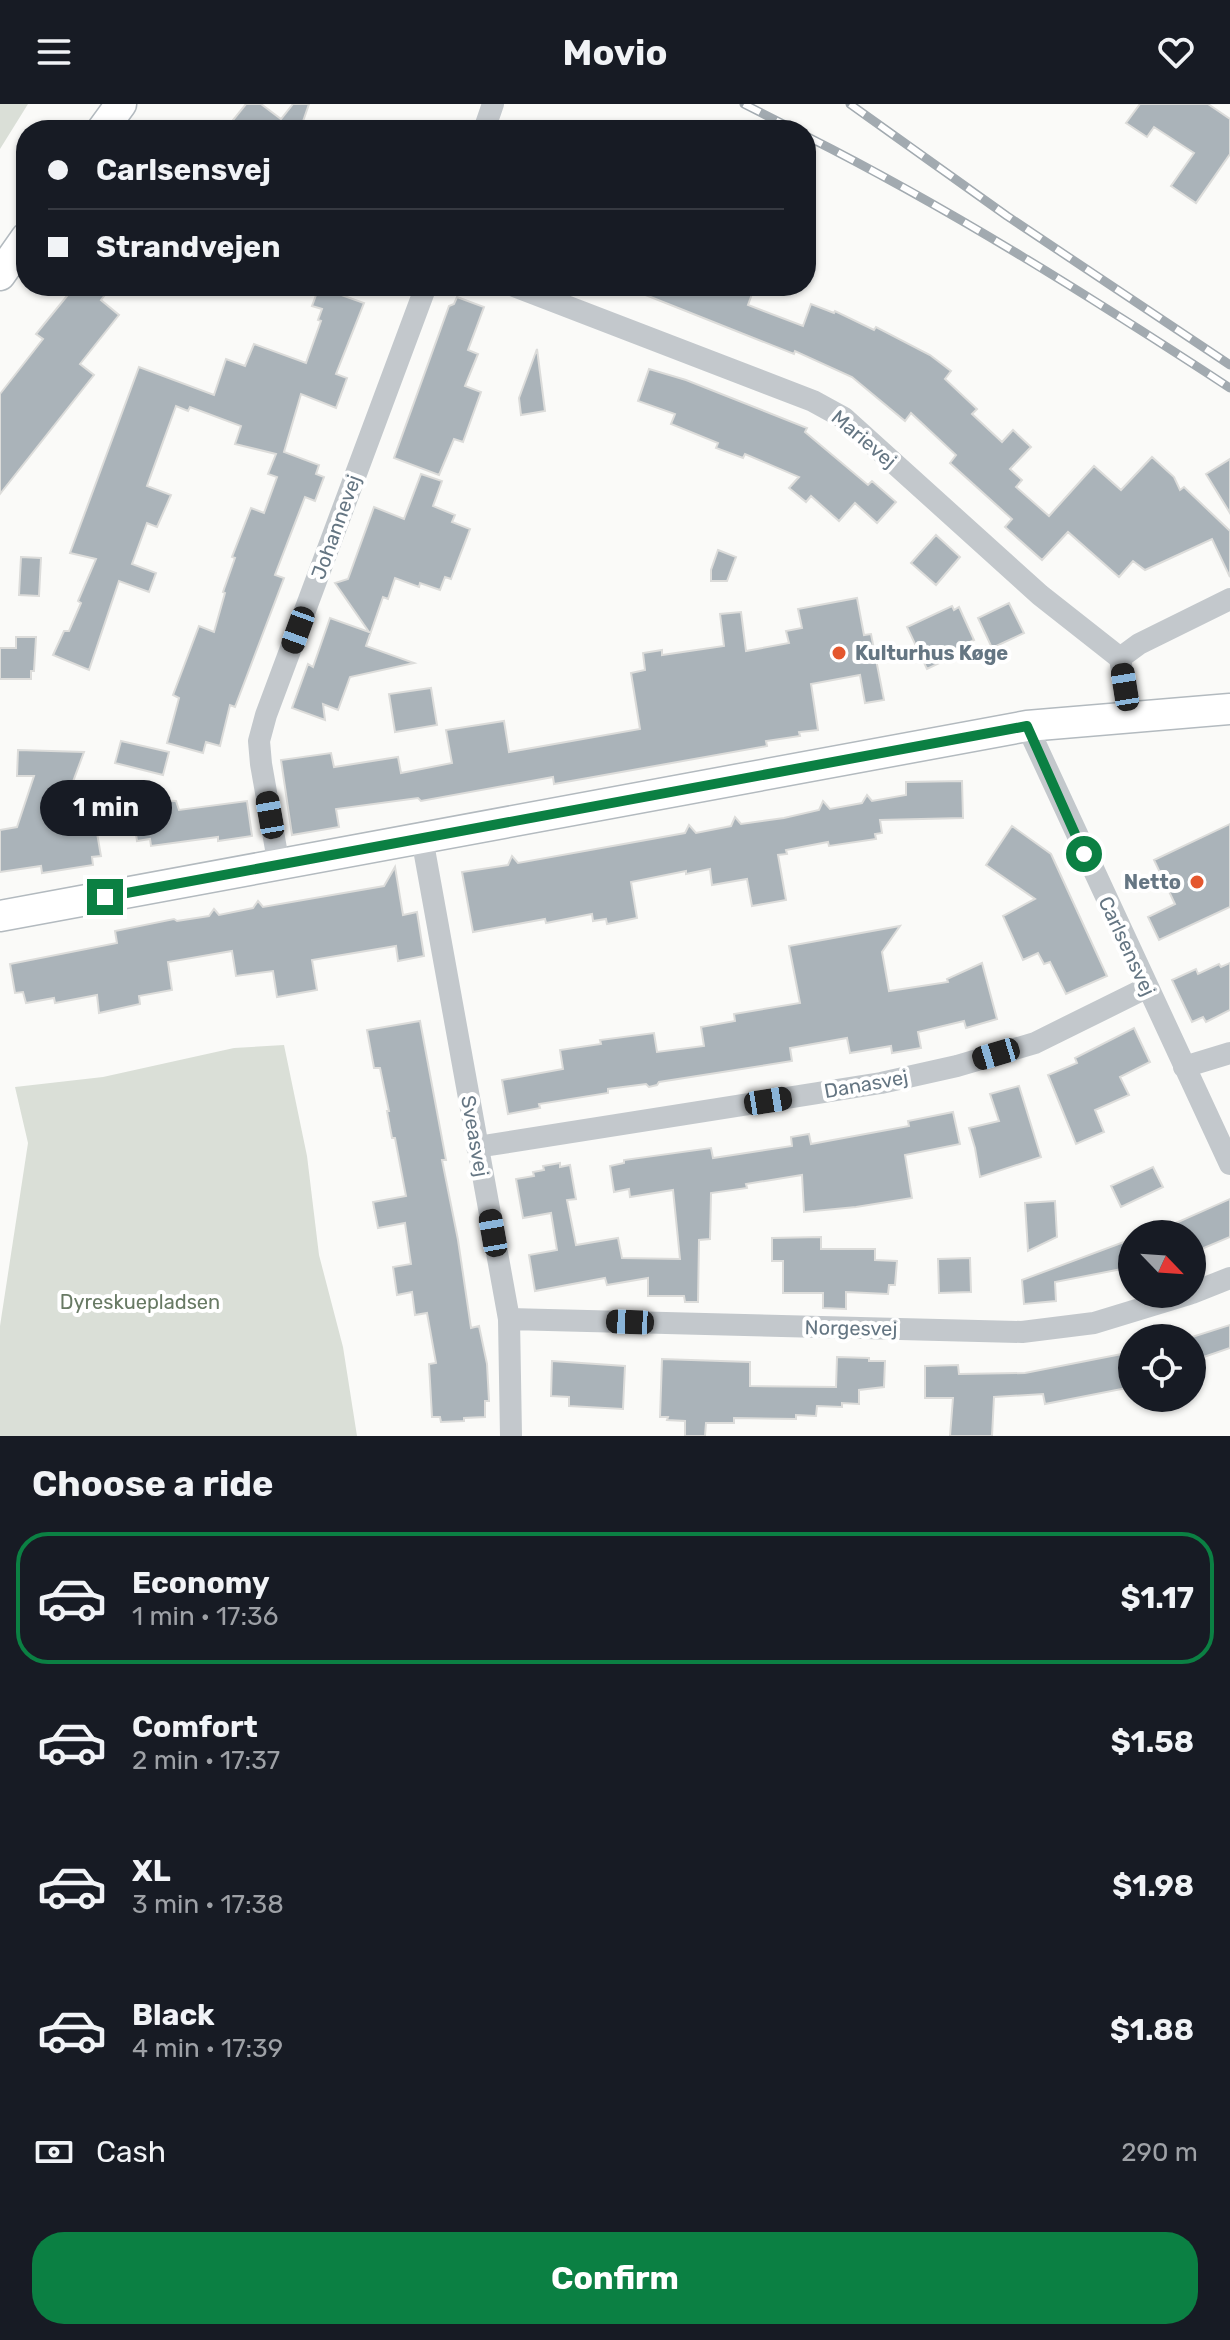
<!DOCTYPE html>
<html lang="en">
<head>
<meta charset="utf-8">
<style>
	:root { --surface:#171b24; --page:#242831; --text:#f1f3f6; --muted:#9ea1a6; --line:#363941; --accent:#0b8043 }
	body { margin:0; font-family:Rubik,sans-serif; background:var(--page); color:var(--text); height:100vh; display:flex; flex-direction:column; font-size:30px; white-space:nowrap }
	* { box-sizing:border-box; margin:0 }
	p { font-size:26px; color:var(--muted) }
	.icon { flex:none; width:44px; height:44px; fill:none; stroke:currentColor; stroke-width:2; stroke-linecap:round; stroke-linejoin:round }
	.map { position:relative; height:1332px; overflow:hidden }
	.details { display:flex; flex-direction:column; background:var(--surface); flex:1 }
	.details>* { flex:none }
	.banner { position:absolute; left:16px; top:16px; width:800px; height:176px; border-radius:32px; box-shadow:0 2px 6px #0004; display:grid; align-content:center; height:176px; padding:0 32px; background:var(--surface) }
	.needle { width:52px; rotate:115deg }
	.tools { position:absolute; left:1118px; top:1116px; display:grid; gap:16px }
	.tools a { display:grid; place-items:center; width:88px; height:88px; border-radius:50%; background:var(--surface); box-shadow:0 2px 6px #0004; font-size:40px }
	.end { position:absolute; width:36px; height:36px; margin:-18px; border:10px solid #0b8043; background:#fff; box-shadow:0 0 0 4px #fff }
	.from { border-radius:50% }
	.bubble { position:absolute; height:56px; border-radius:28px; background:var(--surface); box-shadow:0 2px 6px #0004; font-size:26px; font-weight:700; line-height:56px; text-align:center }
	.car { position:absolute; width:24px; height:48px; margin:-24px -12px; border-radius:10px; box-shadow:0 0 6px 2px #0007; background:linear-gradient(#222 24%,#8ab4d8 0 40%,#222 0 76%,#8ab4d8 0 86%,#222 0) }
	.banner b { display:flex; align-items:center; gap:28px; height:76px; font-size:30px }
	.banner b+b { border-top:2px solid var(--line) }
	.banner i { width:20px; height:20px; background:var(--text) }
	ul { padding:0; list-style:none }
	li { display:flex; align-items:center; gap:24px; height:132px; margin:0 16px 12px; padding:0 16px; border:4px solid transparent; border-radius:32px }
	li div { flex:1 }
	li b { display:block; font-size:30px }
	li em { font-style:normal; font-weight:700 }
	li.current { border-color:var(--accent) }
	li>.icon { width:72px; height:72px; stroke-width:1.5 }
	h2 { padding:0 32px; font-size:36px; line-height:96px }
	.pay { display:flex; align-items:center; gap:20px; height:88px; padding:0 32px; font-size:30px }
	.pay p { margin-inline-start:auto }
	.action { display:flex; gap:16px; margin-top:auto; padding:16px 32px }
	.action a { flex:1; height:92px; border-radius:32px; background:var(--accent); color:#fff; font-size:32px; font-weight:700; line-height:92px; text-align:center }
	header { display:flex; justify-content:space-between; align-items:center; height:104px; padding:0 32px; background:var(--surface); font-size:36px; font-weight:700 }
	.map>svg:first-child { display:block }
	.green { fill:#dadfd7 }
	.building { fill:#aab3b9; stroke:#dcdcda; stroke-width:2 }
	.lines { fill:none; stroke-linecap:round; stroke-linejoin:round }
	.secondary-casing { stroke:#b3babf; stroke-width:33 }
	.street { stroke:#c3c8cc; stroke-width:22 }
	.secondary { stroke:#fff; stroke-width:30 }
	.rail-casing { stroke:#a2aab0; stroke-width:9 }
	.rail { stroke:#fff; stroke-width:6; stroke-dasharray:18; stroke-linecap:butt }
	.route { stroke:#0b8043; stroke-width:10 }
	.poi-dot { fill:#e4572e; stroke:#fff; stroke-width:3 }
	.labels { text-anchor:middle; dominant-baseline:central; stroke-width:8; stroke-linejoin:round; paint-order:stroke }
	.street-label { font-size:20px; fill:#657683; stroke:#fff }
	.poi-label { font-size:20px; font-weight:bold; fill:#657683; stroke:#fff; text-anchor:start }
	.park-label { font-size:20px; fill:#687a64; stroke:#fff }
</style>
</head>
<body>
<header><svg class="icon" aria-label="menu" viewBox="0 0 24 24"><path d="M4 6h16M4 12h16M4 18h16"/></svg>Movio<svg class="icon" aria-label="heart" viewBox="0 0 24 24"><path d="M12 20l-8-8c-3-5 5-10 8-4 3-6 11-1 8 4z"/></svg></header>
<div class="map">
<svg width="1230" height="1332" viewBox="0 0 1230 1332">
	<rect width="100%" height="100%" fill="#fafaf8"/>
	<path class="green" d="M0,0H28L0,45Z
		M284,941L307,1052L319,1151L343,1243L357,1332H0V1222L28,1039L15,983L103,973L234,944Z"/>
	<path class="building" d="M246,0H261L281,15L293,0H309L300,26H225Z
		M1140,0H1208L1230,15V50L1196,99L1171,82L1194,49L1154,23L1147,33L1126,19Z
		M75,182H112L101,196L119,211L80,260L94,271L0,390V290L43,235L36,230Z
		M623,182H723L752,190L748,201L803,222L811,200L834,209L835,207L874,226L876,223L930,251L951,267L945,275L977,305L972,310L1002,338L1013,326L1031,343L1010,365L1022,376L1016,383L1049,412L1094,362L1121,386L1152,353L1174,373L1180,386L1184,383L1230,427V473L1212,435L1145,466L1133,457L1119,473L1068,428L1042,456L1005,423L1012,415L950,359L956,351L911,309L905,317L852,273L795,247L794,250Z
		M319,183L364,199L336,270L347,274L336,304L301,290L284,348L319,361L316,370L324,373L315,397L305,393L275,471L284,474L235,603L230,601L220,642L206,638L203,649L167,639L179,594L173,591L199,522L214,528L225,489L223,488L235,454L232,453L251,404L264,409L277,373L268,370L276,350L235,340L241,322L190,303L188,307L176,302L147,382L171,391L157,423L147,419L132,460L156,469L149,488L119,477L89,566L53,551L64,527H69L81,499L78,497L96,455L70,449L139,263L214,291L226,255L245,262L254,240L306,259L321,217L318,216L322,205L312,202Z
		M457,193L484,203L468,246L478,250L465,282L481,288L463,338L454,335L439,371L394,354L449,202L454,200Z
		M537,245L545,307L521,311L519,294Z
		M649,265L686,276L807,324L805,328L868,381L872,377L896,398L877,419L855,399L839,417L811,392L806,398L789,384L799,373L745,350L743,354L716,344L718,339L671,320L675,310L638,297Z
		M1230,355V409L1206,370Z
		M421,370L442,377L433,402L455,411L452,418L470,425L451,475L445,473L440,486L420,479L419,483L395,474L388,495L383,493L366,542L414,559L350,573L338,606L323,600L325,616L292,604L308,560L313,563L330,514L369,528L335,479L348,475L374,403L404,415Z
		M936,431L960,453L936,481L911,459Z
		M718,446L736,453L727,477H711V466Z
		M21,453L41,454L39,492L19,491Z
		M857,494L864,531L871,530L884,596L865,599L860,571L811,580L818,626L799,628L800,632L766,637L767,642L554,680L553,673L421,697L418,694L336,705L339,723L292,731L281,656L331,649L334,663L398,653L401,669L452,659L446,626L504,617L509,648L640,625L631,569L645,566L643,549L662,546V551L724,542L720,510L741,508L746,547L789,539L786,527L802,524L798,505Z
		M1009,499L1024,529L992,544L978,514Z
		M952,502L954,506L959,503L974,536L950,548L952,553L927,565L907,523Z
		M16,533H36L34,567H31V575H0V544H16Z
		M431,584L437,621L395,628L389,590Z
		M121,637L169,648L163,671L115,659Z
		M18,646L84,648L64,702L92,700L101,752L92,753L93,761L42,769L41,762L0,768V726L17,723L34,672H17Z
		M962,677L963,714L880,716L882,729L875,730L876,735L829,742L828,738L786,746L787,750L778,751L786,796L752,802L747,775L712,781L710,765L686,770V767L631,778L637,814L607,820L606,815L593,817L592,810L546,819L545,815L473,828L462,768L508,761L512,752L518,759L685,729L689,721L696,729L731,722L735,713L741,720L784,714L819,706L823,697L830,705L862,699L867,691L872,697L906,691V678Z
		M157,696L176,697L179,706L247,697L252,732L218,737V733L151,742L150,735L137,737L131,697Z
		M1230,720V803L1159,836L1148,813L1175,800L1154,756Z
		M1012,722L1051,750L1107,872L1066,890L1050,858L1044,860L1038,849L1023,856L1003,812L1035,795L986,761Z
		M395,763L403,811L417,808L424,852L398,857L396,842L312,856L317,886L277,893L273,867L236,872L232,847L168,858L172,886L139,892L140,900L99,909L97,891L55,899L54,894L26,899L23,888L15,889L10,860L117,839L115,827L174,815L177,817L209,812L214,805L219,811L253,804L258,797L263,803L384,782Z
		M900,822L882,848L889,887L948,878L947,875L982,859L997,915L966,924L964,917L918,928L921,944L892,949L891,942L850,949L847,934L790,944L792,957L659,978L657,981L649,983L646,980L608,985V989L539,1000L540,1004L508,1010L502,976L563,965L560,946L601,940L600,936L654,929L657,948L704,942L701,923L735,917L734,910L800,899L789,842Z
		M1230,859V906L1206,918L1203,913L1192,918L1172,876L1196,865L1198,870L1219,860L1221,863Z
		M420,917L446,1056H442L458,1136L471,1224L479,1222L487,1260L489,1297H485V1313L464,1314V1317L441,1318L440,1313H432L429,1260L436,1259L427,1209L415,1211L412,1188L397,1191L393,1163L411,1160L405,1119L378,1124L373,1098L406,1092L395,1034H392L387,1007H389L380,964H374L367,926Z
		M1134,924L1150,958L1120,973L1129,991L1095,1006L1104,1028L1076,1040L1048,971L1077,959L1075,954Z
		M1019,982L1041,1053L980,1073L975,1044L969,1024L999,1017L990,990Z
		M953,1008L960,1040L905,1051L912,1094L856,1103L804,1108L802,1071L746,1080L747,1084L711,1089L710,1135L699,1136L698,1198H685L684,1192H648V1174L607,1181L605,1174L535,1187L529,1151L557,1146L551,1109L523,1114L516,1075L534,1072L533,1068L544,1066L543,1062L560,1059V1063L570,1061L576,1095L567,1096L576,1141L618,1134L622,1154L680,1155L673,1086L630,1093L629,1085L614,1088L610,1062L624,1059V1056L711,1044L713,1054L792,1042L791,1033L809,1030L811,1040L909,1022L908,1017Z
		M1153,1063L1163,1083L1121,1103L1111,1082Z
		M1230,1095V1133L1192,1149V1130H1151Z
		M1055,1097L1057,1133L1028,1147L1025,1099Z
		M821,1133V1145H875V1156L897,1157L895,1181H889L888,1190L846,1188V1205L823,1204V1189H783V1157H772V1134Z
		M1132,1135V1163L1055,1178L1056,1197L1024,1200L1022,1176Z
		M970,1154L971,1188L939,1189L938,1155Z
		M1230,1221V1244L1192,1257V1233Z
		M1132,1248V1283L1045,1300L1043,1290L994,1293L992,1332H950L953,1294H925V1262L958,1261L959,1270L1025,1269Z
		M837,1253L869,1254V1257H885L884,1283L859,1286V1300L842,1299V1303L817,1302L816,1312L796,1311V1315L734,1314V1319H706L705,1332H685V1317L667,1316L668,1313H660L662,1255L750,1258V1282L836,1283Z
		M552,1257L625,1262L623,1305L569,1302V1293L551,1292Z"/>
	<g class="lines">
		<defs>
			<path id="secondary" d="M102,26L121,0
				M0,171L26,134
				M0,812L1027,622L1230,605"/>
		</defs>
		<use href="#secondary" class="secondary-casing"/>
		<path class="street" d="M484,26L493,0
			M514,182L813,297L844,314L1040,491L1120,554
			M1129,612L1120,554L1139,540L1230,495
			M1027,622L1230,1060
			M422,734L509,1215L511,1332
			M279,762L261,660L259,637L266,611L426,182
			M1184,963L1230,949
			M477,1043L881,979L957,962L1035,939L1146,884
			M1192,1189L1230,1174
			M509,1215L1022,1228L1094,1219L1189,1190"/>
		<use href="#secondary" class="secondary"/>
		<defs>
			<path id="rail" d="M744,0L795,26
				M850,0L1007,112L1230,261
				M806,32C953,106 1092,194 1230,284"/>
		</defs>
		<use href="#rail" class="rail-casing"/>
		<use href="#rail" class="rail"/>
	</g>
	<g class="lines">
		<path class="route" d="M105,793L1027,622L1084,750"/>
	</g>
	<g class="poi-dot">
		<circle cx="839" cy="549" r="8"/>
		<circle cx="1197" cy="778" r="8"/>
	</g>
	<g class="labels">
		<g class="street-label">
			<text transform="translate(864 335) rotate(40)">Marievej</text>
			<text transform="translate(336 423) rotate(-70)">Johannevej</text>
			<text transform="translate(1127 842) rotate(65)">Carlsensvej</text>
			<text transform="translate(866 980) rotate(-10)">Danasvej</text>
			<text transform="translate(475 1032) rotate(80)">Sveasvej</text>
			<text transform="translate(851 1224) rotate(1)">Norgesvej</text>
		</g>
		<g class="poi-label">
			<text x="855" y="549">Kulturhus Køge</text>
			<text x="1181" y="778" text-anchor="end">Netto</text>
		</g>
		<g class="park-label">
			<text x="140" y="1198">Dyreskuepladsen</text>
		</g>
	</g>
</svg>
<div class="tools">
<a><svg class="needle" viewBox="-14 -14 28 28"><path d="M0-13l5 13h-10z" fill="#e53935"/><path d="M0 13l5-13h-10z" fill="#9ea1a6"/></svg></a>
<a><svg class="icon" aria-label="locate" viewBox="0 0 24 24"><circle cx="12" cy="12" r="6"/><path d="M12 2v4M12 18v4M2 12h4M18 12h4"/></svg></a>
</div>
<i class="end from" style="left:1084px;top:750px"></i>
<i class="end" style="left:105px;top:793px"></i>
<div class="bubble" style="left:40px;top:676px;width:132px">1 min</div>
<i class="car" style="left:298px;top:526px;rotate:200deg"></i>
<i class="car" style="left:1125px;top:583px;rotate:351deg"></i>
<i class="car" style="left:270px;top:711px;rotate:350deg"></i>
<i class="car" style="left:996px;top:950px;rotate:253deg"></i>
<i class="car" style="left:768px;top:997px;rotate:81deg"></i>
<i class="car" style="left:493px;top:1129px;rotate:350deg"></i>
<i class="car" style="left:630px;top:1218px;rotate:272deg"></i>
<div class="banner">
<b><i class="from"></i>Carlsensvej</b>
<b><i></i>Strandvejen</b>
</div>
</div>
<section class="details">
<h2>Choose a ride</h2>
<ul>
<li class="current"><svg class="icon" aria-label="car" viewBox="0 0 24 24"><path d="M5 17H2v-5l4-1 3-4h7l3 4 3 1v5h-3M9 17h6M6 11h13"/><circle cx="7" cy="17" r="2"/><circle cx="17" cy="17" r="2"/></svg><div><b>Economy</b><p>1 min · 17:36</p></div><em>$1.17</em></li>
<li><svg class="icon" aria-label="car" viewBox="0 0 24 24"><path d="M5 17H2v-5l4-1 3-4h7l3 4 3 1v5h-3M9 17h6M6 11h13"/><circle cx="7" cy="17" r="2"/><circle cx="17" cy="17" r="2"/></svg><div><b>Comfort</b><p>2 min · 17:37</p></div><em>$1.58</em></li>
<li><svg class="icon" aria-label="car" viewBox="0 0 24 24"><path d="M5 17H2v-5l4-1 3-4h7l3 4 3 1v5h-3M9 17h6M6 11h13"/><circle cx="7" cy="17" r="2"/><circle cx="17" cy="17" r="2"/></svg><div><b>XL</b><p>3 min · 17:38</p></div><em>$1.98</em></li>
<li><svg class="icon" aria-label="car" viewBox="0 0 24 24"><path d="M5 17H2v-5l4-1 3-4h7l3 4 3 1v5h-3M9 17h6M6 11h13"/><circle cx="7" cy="17" r="2"/><circle cx="17" cy="17" r="2"/></svg><div><b>Black</b><p>4 min · 17:39</p></div><em>$1.88</em></li>
</ul>
<div class="pay"><svg class="icon" aria-label="cash" viewBox="0 0 24 24"><path d="M3 7h18v10H3z"/><circle cx="12" cy="12" r="2"/></svg>Cash<p>290 m</p></div>
<div class="action"><a>Confirm</a></div>
</section>
</body>
</html>
